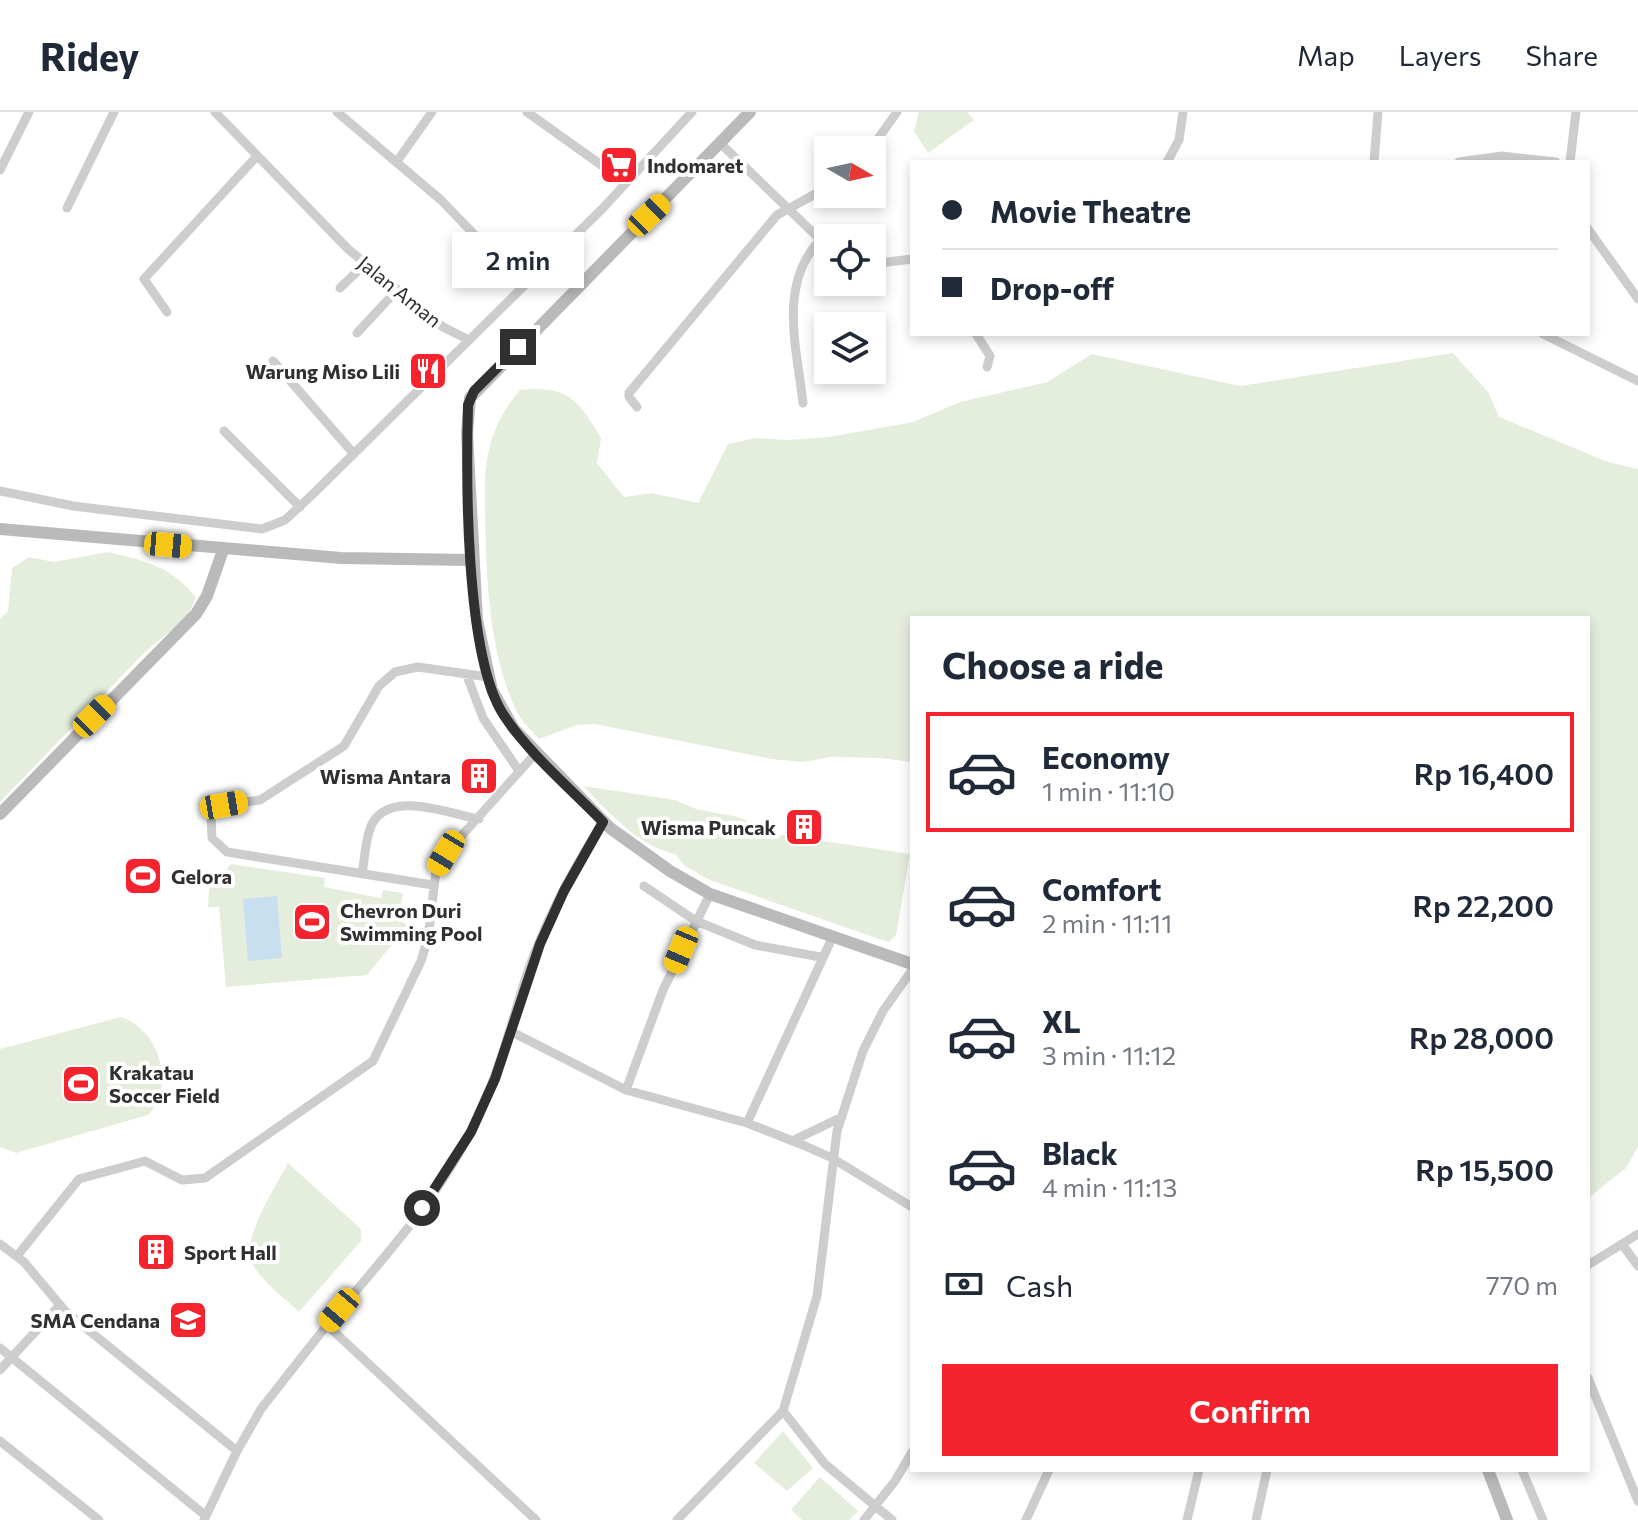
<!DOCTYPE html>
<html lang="en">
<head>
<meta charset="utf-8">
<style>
	:root { --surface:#fff; --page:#f6f6f7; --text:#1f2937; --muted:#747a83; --line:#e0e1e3; --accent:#f5232d }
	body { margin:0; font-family:Commissioner,sans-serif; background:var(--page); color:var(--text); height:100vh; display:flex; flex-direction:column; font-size:30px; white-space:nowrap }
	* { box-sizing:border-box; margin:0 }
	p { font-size:26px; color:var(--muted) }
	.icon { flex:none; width:44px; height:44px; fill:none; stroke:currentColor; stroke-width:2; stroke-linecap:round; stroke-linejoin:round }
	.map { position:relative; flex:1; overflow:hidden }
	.panel { position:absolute; left:910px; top:504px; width:680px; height:856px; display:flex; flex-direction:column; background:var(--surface); border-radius:0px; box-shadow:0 4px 12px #0003 }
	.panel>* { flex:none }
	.guide { position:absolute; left:910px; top:48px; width:680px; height:176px; border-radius:0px; box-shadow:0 4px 12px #0003; display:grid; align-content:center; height:176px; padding:0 32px; background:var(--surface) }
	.needle { width:52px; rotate:99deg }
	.buttons { position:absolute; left:814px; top:24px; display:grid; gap:16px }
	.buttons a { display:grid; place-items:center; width:72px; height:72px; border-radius:0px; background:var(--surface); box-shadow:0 4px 12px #0003; font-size:40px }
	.end { position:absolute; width:36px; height:36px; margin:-18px; border:10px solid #303030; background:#fff; box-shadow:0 0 0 4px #fff }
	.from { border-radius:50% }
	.bubble { position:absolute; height:56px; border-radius:0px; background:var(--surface); box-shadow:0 4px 12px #0003; font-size:26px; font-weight:600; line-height:56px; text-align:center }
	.car { position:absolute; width:24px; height:48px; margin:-24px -12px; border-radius:10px; box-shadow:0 0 6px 2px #0007; background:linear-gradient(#f5c518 24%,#345 0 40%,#f5c518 0 76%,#345 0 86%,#f5c518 0) }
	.guide b { display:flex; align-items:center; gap:28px; height:76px; font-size:30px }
	.guide b+b { border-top:2px solid var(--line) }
	.guide i { width:20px; height:20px; background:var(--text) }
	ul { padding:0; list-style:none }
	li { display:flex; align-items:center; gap:24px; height:120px; margin:0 16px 12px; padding:0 16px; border:4px solid transparent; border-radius:0px }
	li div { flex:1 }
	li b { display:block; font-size:30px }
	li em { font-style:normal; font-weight:600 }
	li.on { border-color:var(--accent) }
	li>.icon { width:72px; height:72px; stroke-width:1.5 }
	h2 { padding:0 32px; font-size:36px; line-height:96px }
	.pay { display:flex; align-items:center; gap:20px; height:88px; padding:0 32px; font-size:30px }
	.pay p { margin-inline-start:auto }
	.button { display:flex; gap:16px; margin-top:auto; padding:16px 32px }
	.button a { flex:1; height:92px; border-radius:0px; background:var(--accent); color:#fff; font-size:32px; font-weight:600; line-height:92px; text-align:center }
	header { display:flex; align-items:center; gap:48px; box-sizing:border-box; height:112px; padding:0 40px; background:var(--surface); border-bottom:2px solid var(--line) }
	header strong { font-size:38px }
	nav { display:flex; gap:44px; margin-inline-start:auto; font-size:28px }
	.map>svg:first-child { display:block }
	.green { fill:#e5eedc }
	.water { fill:#c7dfef }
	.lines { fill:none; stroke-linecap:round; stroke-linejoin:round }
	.street { stroke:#cdcdcd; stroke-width:9 }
	.secondary { stroke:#bababa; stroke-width:12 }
	.route { stroke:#303030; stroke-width:10 }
	.labels { text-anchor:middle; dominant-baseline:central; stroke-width:8; stroke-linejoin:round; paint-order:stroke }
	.poi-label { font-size:20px; font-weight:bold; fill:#303030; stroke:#fff; text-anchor:start }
	.street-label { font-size:20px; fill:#303030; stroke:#fff }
</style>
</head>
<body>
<header>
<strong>Ridey</strong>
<nav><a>Map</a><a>Layers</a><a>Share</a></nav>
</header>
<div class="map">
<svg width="1638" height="1408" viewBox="0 0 1638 1408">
	<rect width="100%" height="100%" fill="#fff"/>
	<path class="green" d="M919,0H967L974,8L928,41L914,19Z
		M1453,241L1488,280L1499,305L1608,350L1638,357V1035L1626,1056L1588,1086V506H912V650L880,646L831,645L803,650L771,647L595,612L577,613L539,627C531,618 521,609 516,598C485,532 485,439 485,367C488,329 496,307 520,278C567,273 578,287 601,326L597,351L624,385L652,381L698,391L728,332L756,326L787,328L829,325L913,310L960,290L1047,270L1092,242L1240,274Z
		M107,440C142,447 175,456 196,486L186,506L144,541L0,690V507L8,499L12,456L29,445L54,450Z
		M583,674L675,688L696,697L738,705L777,722L910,742L896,823L889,830L882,828L710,768L685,754L675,742C639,735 608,699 583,674Z
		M231,752L325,766L324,775L381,786L383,778L403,781L399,805L407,814L367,863L226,875L219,795H208L209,777Z
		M121,905C160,918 176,974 148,1003L16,1041L0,1035V937Z
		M288,1051L361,1117V1129L299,1200C285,1186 259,1168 251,1149C242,1125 277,1073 288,1051Z
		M783,1319L813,1356L787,1379L754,1351Z
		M820,1365L858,1399L849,1408H802L791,1398Z"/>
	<path class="water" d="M277,784L282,846L248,849L243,787Z"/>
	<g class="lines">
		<path class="street" d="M215,0L348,137L443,215L467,227
			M337,0L441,88L523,173
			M527,0L625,70
			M720,31L828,135
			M870,38L897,0
			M398,48L432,0
			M1167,50L1179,28L1183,0
			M1374,50L1378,0
			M1459,50L1502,44L1556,50
			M1570,50L1576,0
			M0,58L29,0
			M67,96L114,0
			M1588,117L1638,187
			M872,152L912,147
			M340,176L365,152
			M167,200L144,167L257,44
			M357,221L397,178
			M976,222L990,244L987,255
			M1543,222L1638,269
			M273,249L354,342
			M803,291C797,237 778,173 819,129
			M637,295L629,285V281L777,103L828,75
			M224,319L300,395
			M0,379L73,394L262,417L285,408L313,382L603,96L692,0
			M467,564L483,606L519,659
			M362,762C365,747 365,726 372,712C390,677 450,702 479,707
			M433,773L227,740L212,726L211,703L224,693L260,688L344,634L379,574L395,560L418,555L488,565
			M644,774L696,809L755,833L820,845
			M512,920L626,978L747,1011L803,1033L832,1046L912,1095
			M626,978L663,878L710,782
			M747,1011L833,824
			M792,1029L842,1005
			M0,1132L24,1150L65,1199L237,1339L261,1297L327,1213L536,1408
			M1622,1132L1638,1154
			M17,1144L79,1067L145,1049L182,1068L205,1066L373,949L421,849L428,826L436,759L446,741L536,641
			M1588,1153L1638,1122
			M327,1213C379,1151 436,1090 472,1017C495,971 508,924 523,874C541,817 571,760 603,710
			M0,1236L206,1404
			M0,1258L59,1194
			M1588,1266L1638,1389
			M783,1299L825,1352L892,1408
			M0,1329L99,1408
			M1522,1358L1543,1408
			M204,1408L237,1339
			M677,1408L783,1299L817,1184L837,1019L863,939L883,899L912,858
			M864,1408L895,1369L912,1340
			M1026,1408L1049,1358
			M1187,1408L1199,1358
			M1256,1408L1267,1358"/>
		<path class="secondary" d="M750,0L470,286L467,321L477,508L492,578L514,617L610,716L670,759L710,782L912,852
			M0,417L341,446L471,448
			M0,702L196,502L207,484L223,438
			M1488,1358L1507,1408"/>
	</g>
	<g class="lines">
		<path class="route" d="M422,1096L471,1020L495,967L540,832L564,779L603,710C570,676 529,642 503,602C465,542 466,366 468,293L474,279L518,235"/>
	</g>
	<defs>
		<symbol id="supermarket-square" viewBox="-11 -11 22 22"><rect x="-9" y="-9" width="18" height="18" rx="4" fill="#f5232d" stroke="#fff"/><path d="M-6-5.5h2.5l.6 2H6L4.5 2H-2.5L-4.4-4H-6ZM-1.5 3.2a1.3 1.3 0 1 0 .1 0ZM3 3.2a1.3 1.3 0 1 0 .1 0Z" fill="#fff"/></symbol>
		<symbol id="restaurant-square" viewBox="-11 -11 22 22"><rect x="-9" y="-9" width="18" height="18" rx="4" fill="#f5232d" stroke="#fff"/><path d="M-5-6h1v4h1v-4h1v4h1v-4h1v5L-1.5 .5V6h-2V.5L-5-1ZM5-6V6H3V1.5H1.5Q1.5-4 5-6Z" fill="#fff"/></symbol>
		<symbol id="building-square" viewBox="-11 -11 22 22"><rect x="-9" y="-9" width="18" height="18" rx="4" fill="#f5232d" stroke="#fff"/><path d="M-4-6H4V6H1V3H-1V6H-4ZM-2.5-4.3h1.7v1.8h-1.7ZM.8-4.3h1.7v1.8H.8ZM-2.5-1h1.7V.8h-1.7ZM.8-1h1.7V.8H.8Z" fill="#fff"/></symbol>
		<symbol id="stadium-square" viewBox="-11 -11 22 22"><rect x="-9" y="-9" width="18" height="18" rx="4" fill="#f5232d" stroke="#fff"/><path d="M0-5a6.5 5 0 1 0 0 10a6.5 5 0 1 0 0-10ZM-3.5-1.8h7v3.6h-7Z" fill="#fff"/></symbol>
		<symbol id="school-square" viewBox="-11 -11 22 22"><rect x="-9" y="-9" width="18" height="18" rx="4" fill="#f5232d" stroke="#fff"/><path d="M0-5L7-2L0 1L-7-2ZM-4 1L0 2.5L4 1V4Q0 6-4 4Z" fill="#fff"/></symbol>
	</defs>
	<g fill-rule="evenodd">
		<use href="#supermarket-square" x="597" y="31" width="44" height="44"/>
		<use href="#restaurant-square" x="406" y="237" width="44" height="44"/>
		<use href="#building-square" x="457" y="642" width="44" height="44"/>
		<use href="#building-square" x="782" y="693" width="44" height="44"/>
		<use href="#stadium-square" x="121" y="742" width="44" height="44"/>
		<use href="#stadium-square" x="290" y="788" width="44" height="44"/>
		<use href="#stadium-square" x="59" y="950" width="44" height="44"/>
		<use href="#building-square" x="134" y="1118" width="44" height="44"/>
		<use href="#school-square" x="166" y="1186" width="44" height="44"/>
	</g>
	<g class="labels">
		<g class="poi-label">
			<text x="647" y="53">Indomaret</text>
			<text x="400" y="259" text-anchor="end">Warung Miso Lili</text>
			<text x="451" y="664" text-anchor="end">Wisma Antara</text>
			<text x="776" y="715" text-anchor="end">Wisma Puncak</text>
			<text x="171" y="764">Gelora</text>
			<text x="340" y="798">Chevron Duri<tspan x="340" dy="23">Swimming Pool</tspan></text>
			<text x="109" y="960">Krakatau<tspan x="109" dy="23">Soccer Field</tspan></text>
			<text x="184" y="1140">Sport Hall</text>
			<text x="160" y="1208" text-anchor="end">SMA Cendana</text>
		</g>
		<g class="street-label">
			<text transform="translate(400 179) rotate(39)">Jalan Aman</text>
		</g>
	</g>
</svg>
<div class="buttons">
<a><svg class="needle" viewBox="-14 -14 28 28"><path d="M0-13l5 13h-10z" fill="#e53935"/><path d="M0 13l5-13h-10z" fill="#747a83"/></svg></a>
<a><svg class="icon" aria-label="locate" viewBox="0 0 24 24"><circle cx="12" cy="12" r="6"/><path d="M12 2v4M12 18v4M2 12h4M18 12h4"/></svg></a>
<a><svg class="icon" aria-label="layers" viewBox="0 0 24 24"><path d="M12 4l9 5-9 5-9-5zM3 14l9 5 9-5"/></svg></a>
</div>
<i class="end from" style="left:422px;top:1096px"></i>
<i class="end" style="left:518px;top:235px"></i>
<div class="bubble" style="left:452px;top:120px;width:132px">2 min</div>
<i class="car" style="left:649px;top:103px;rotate:46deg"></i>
<i class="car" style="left:168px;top:433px;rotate:95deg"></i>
<i class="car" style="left:94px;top:604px;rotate:45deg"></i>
<i class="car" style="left:224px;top:693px;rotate:80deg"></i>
<i class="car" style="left:446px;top:741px;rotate:211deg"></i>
<i class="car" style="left:681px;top:838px;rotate:203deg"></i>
<i class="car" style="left:339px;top:1198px;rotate:220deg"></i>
<div class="guide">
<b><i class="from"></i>Movie Theatre</b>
<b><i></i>Drop-off</b>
</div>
<section class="panel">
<h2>Choose a ride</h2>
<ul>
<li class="on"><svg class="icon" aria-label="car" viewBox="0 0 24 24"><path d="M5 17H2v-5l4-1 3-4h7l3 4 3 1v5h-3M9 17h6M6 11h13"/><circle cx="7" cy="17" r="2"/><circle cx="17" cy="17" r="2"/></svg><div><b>Economy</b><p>1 min · 11:10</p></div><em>Rp 16,400</em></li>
<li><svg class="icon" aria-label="car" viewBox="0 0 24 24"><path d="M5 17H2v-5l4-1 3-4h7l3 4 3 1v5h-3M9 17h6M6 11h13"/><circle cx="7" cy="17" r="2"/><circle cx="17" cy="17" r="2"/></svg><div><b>Comfort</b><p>2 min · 11:11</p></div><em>Rp 22,200</em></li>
<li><svg class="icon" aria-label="car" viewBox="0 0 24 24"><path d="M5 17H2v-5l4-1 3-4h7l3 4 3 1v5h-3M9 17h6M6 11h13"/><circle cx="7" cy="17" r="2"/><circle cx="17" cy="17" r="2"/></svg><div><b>XL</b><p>3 min · 11:12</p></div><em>Rp 28,000</em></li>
<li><svg class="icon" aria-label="car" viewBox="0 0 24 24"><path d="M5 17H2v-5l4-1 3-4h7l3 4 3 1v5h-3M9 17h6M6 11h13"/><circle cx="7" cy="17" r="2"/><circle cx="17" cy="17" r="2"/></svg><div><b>Black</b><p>4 min · 11:13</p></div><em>Rp 15,500</em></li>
</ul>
<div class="pay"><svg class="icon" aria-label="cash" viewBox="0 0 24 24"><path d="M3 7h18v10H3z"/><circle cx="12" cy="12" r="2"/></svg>Cash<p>770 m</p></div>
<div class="button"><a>Confirm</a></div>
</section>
</div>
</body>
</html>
